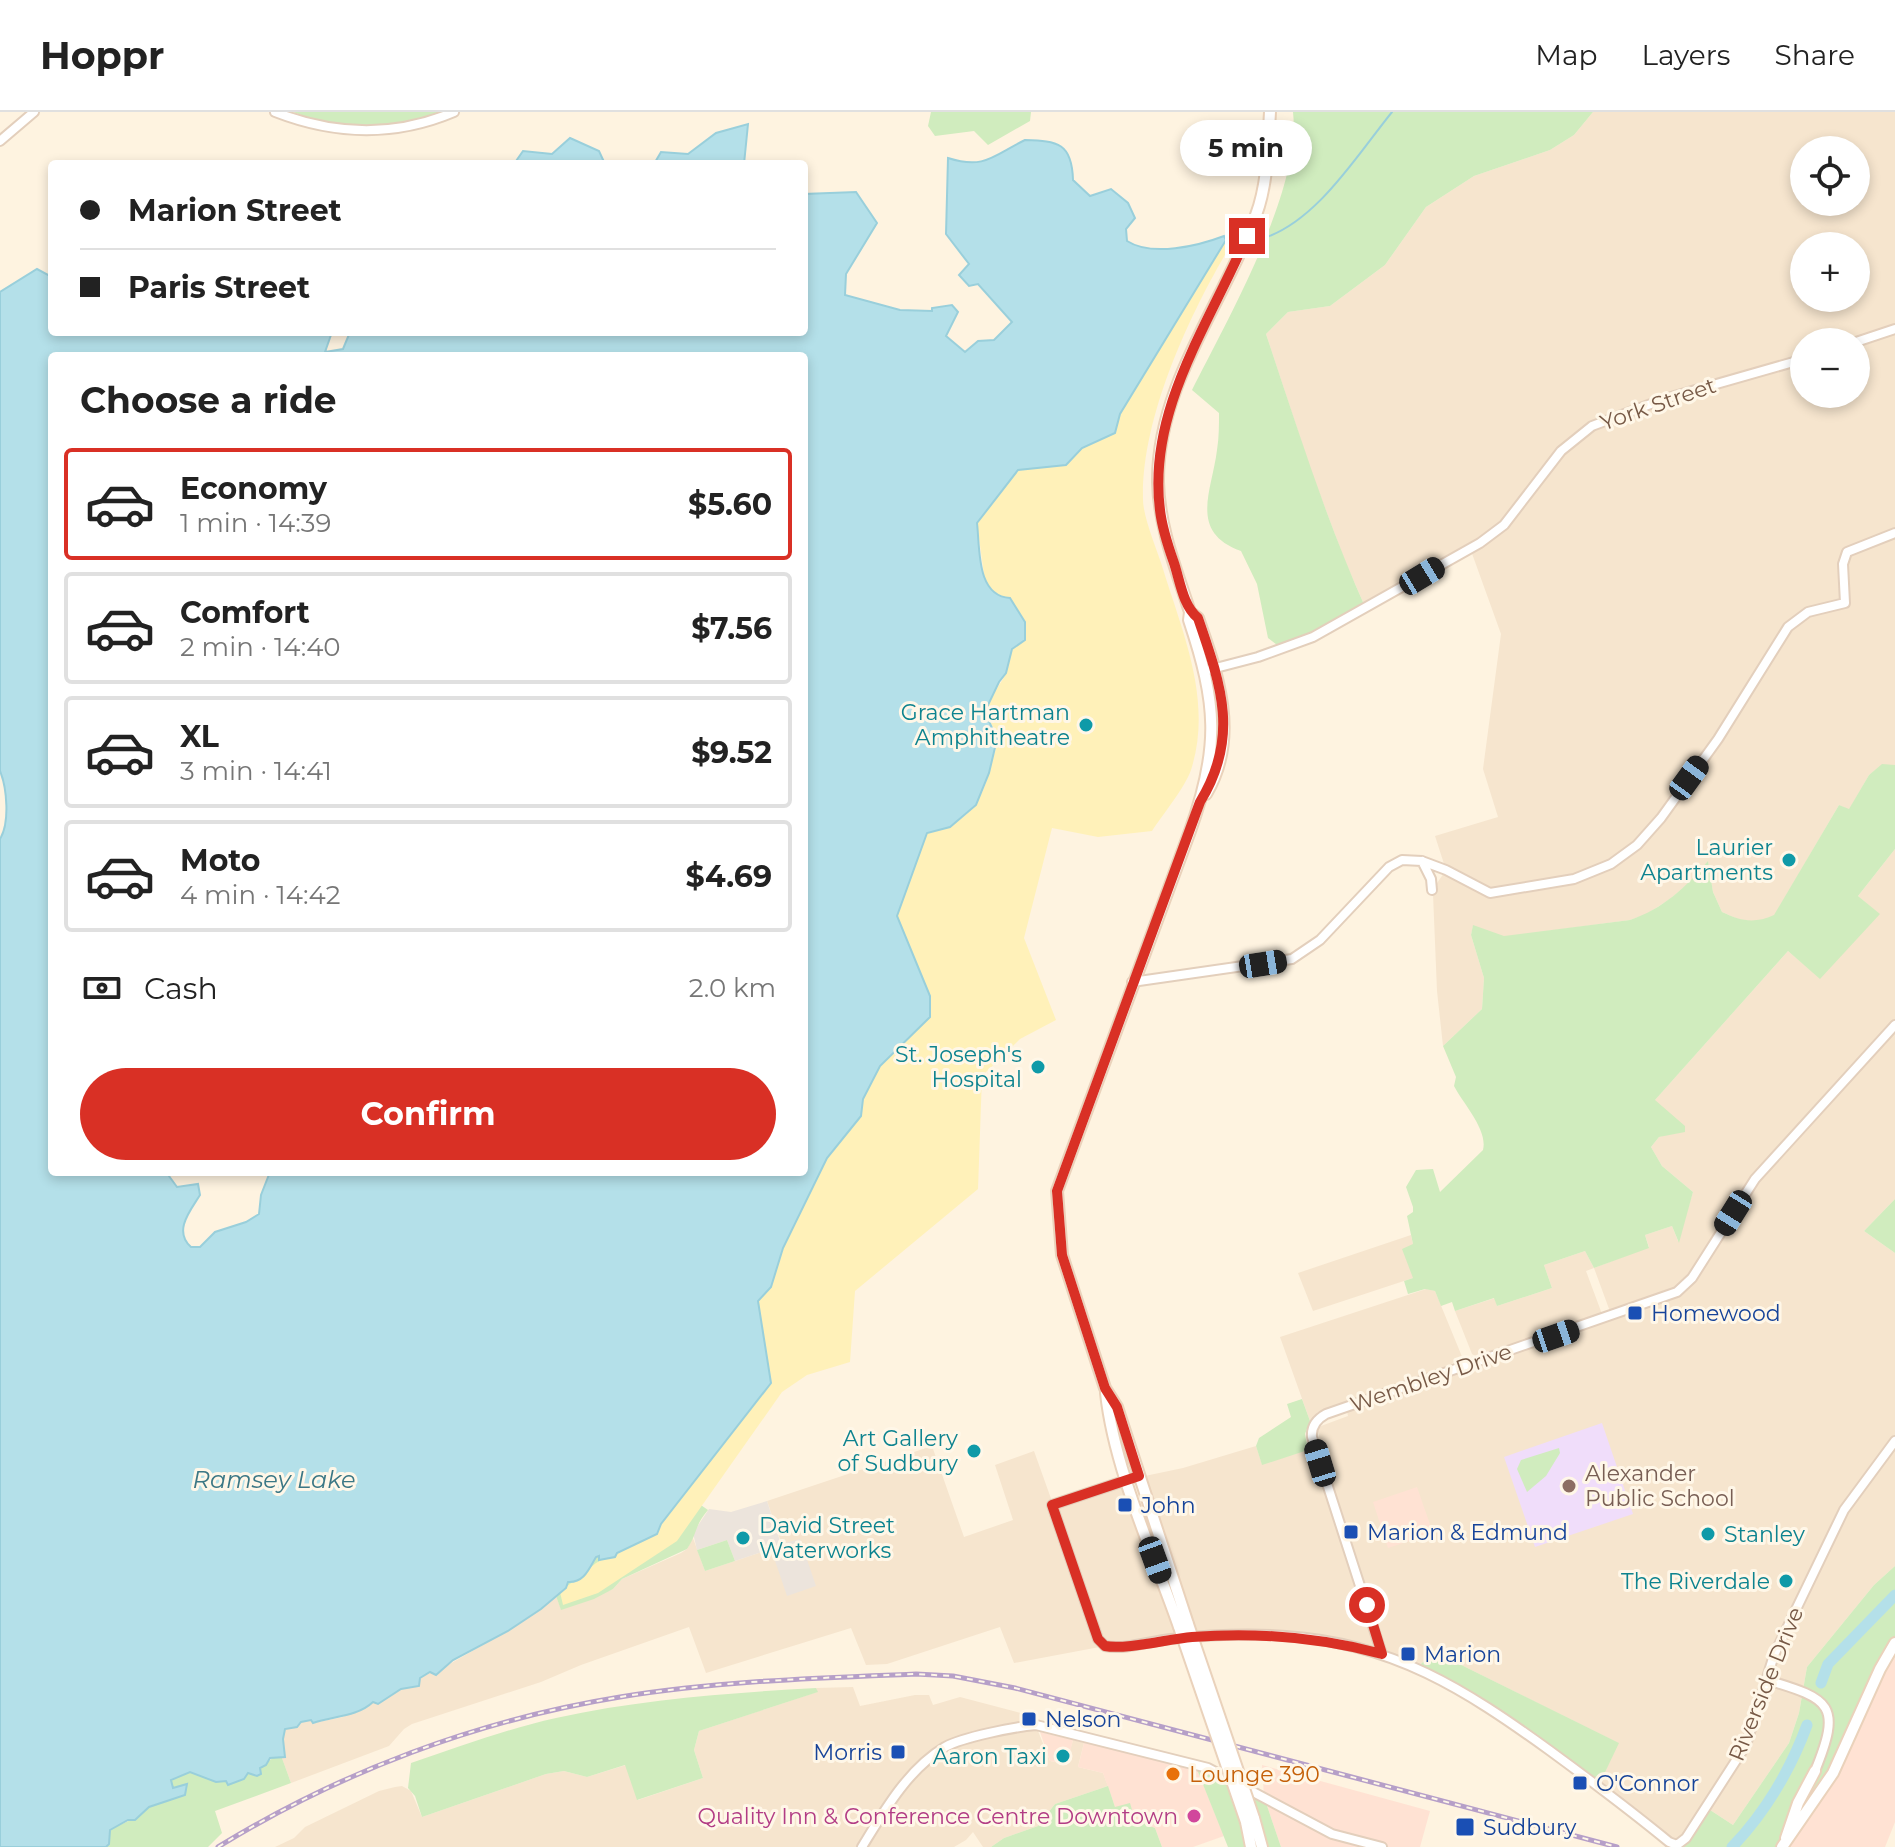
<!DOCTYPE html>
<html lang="en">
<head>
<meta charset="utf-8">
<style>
	:root { --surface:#fff; --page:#f6f6f6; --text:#222; --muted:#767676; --line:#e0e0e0; --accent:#d93025 }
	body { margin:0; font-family:Montserrat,sans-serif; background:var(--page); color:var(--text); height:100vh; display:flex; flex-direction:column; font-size:30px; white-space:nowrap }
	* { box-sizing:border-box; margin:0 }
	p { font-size:26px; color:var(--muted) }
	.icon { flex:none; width:44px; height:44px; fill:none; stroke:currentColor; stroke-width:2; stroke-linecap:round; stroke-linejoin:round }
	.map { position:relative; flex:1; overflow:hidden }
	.side { position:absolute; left:48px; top:240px; width:760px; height:824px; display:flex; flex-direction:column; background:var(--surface); border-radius:8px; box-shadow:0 4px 12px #0003 }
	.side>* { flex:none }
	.top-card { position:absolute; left:48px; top:48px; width:760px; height:176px; border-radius:8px; box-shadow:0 4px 12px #0003; display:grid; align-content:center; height:176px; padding:0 32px; background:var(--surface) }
	.tools { position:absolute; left:1790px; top:24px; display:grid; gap:16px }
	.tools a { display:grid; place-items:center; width:80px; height:80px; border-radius:50%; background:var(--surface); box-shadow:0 4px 12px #0003; font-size:40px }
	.end { position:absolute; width:36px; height:36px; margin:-18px; border:10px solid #d93025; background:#fff; box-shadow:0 0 0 4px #fff }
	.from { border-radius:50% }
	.bubble { position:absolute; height:56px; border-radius:28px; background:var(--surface); box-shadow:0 4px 12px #0003; font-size:26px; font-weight:700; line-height:56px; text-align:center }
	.car { position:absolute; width:24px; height:48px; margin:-24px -12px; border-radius:10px; box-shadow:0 0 6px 2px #0007; background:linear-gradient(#222 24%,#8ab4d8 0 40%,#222 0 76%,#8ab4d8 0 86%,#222 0) }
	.top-card b { display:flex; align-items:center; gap:28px; height:76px; font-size:30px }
	.top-card b+b { border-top:2px solid var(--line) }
	.top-card i { width:20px; height:20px; background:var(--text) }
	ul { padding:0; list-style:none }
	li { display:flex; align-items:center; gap:24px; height:112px; margin:0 16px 12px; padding:0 16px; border:4px solid var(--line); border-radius:8px }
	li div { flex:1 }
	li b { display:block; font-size:30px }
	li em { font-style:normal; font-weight:700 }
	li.active { border-color:var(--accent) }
	li>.icon { width:72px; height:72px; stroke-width:1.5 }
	h2 { padding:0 32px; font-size:36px; line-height:96px }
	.pay { display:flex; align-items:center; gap:20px; height:88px; padding:0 32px; font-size:30px }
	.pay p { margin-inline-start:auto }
	.button { display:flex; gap:16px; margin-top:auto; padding:16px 32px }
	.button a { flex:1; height:92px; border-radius:48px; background:var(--accent); color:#fff; font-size:32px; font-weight:700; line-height:92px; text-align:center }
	header { display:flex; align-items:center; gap:48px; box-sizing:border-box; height:112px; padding:0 40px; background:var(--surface); border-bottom:2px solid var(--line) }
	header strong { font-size:38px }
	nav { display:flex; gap:44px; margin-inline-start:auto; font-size:28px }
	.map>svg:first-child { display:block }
	.residential { fill:#f6e5ce; fill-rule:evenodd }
	.commercial { fill:#ffe2d3 }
	.industrial { fill:#ece4dc }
	.education { fill:#f0ddfa }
	.green { fill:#d0ecbe }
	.sand { fill:#fff1b9 }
	.water { fill:#b4e0e9; stroke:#99cfdb; stroke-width:2; fill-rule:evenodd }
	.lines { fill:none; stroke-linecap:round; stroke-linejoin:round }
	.stream { stroke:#99cfdb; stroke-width:2 }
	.river { stroke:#b4e0e9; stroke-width:11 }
	.tertiary-casing { stroke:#e3cfbc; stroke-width:12 }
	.secondary-casing { stroke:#ead2bb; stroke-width:14 }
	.tertiary { stroke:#fff; stroke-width:8 }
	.secondary { stroke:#fff; stroke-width:10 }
	.rail-casing { stroke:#b69fc8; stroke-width:5 }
	.rail { stroke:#fff7e8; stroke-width:2; stroke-dasharray:6; stroke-linecap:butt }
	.secondary-bridge-casing { stroke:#ead2bb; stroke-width:14; stroke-linecap:butt }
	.secondary-bridge { stroke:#fff; stroke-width:10 }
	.route { stroke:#d93025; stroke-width:10 }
	.culture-dot { fill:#0f9aa8; stroke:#fff7e8; stroke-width:3 }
	.transit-dot { fill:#1a4fb4; stroke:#fff7e8; stroke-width:3 }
	.education-dot { fill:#8d6e63; stroke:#fff7e8; stroke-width:3 }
	.food-dot { fill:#e8710a; stroke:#fff7e8; stroke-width:3 }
	.hotel-dot { fill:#d1479c; stroke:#fff7e8; stroke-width:3 }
	.labels { text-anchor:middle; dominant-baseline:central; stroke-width:6; stroke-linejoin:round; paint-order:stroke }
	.street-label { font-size:22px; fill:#775946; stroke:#fff7e8 }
	.culture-label { font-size:22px; fill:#0d838f; stroke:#fff7e8; text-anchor:end }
	.transit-label { font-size:22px; fill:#164399; stroke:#fff7e8; text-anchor:start }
	.education-label { font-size:22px; fill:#785e54; stroke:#fff7e8; text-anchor:start }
	.food-label { font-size:22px; fill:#c56008; stroke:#fff7e8; text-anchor:start }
	.hotel-label { font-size:22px; fill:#b23c85; stroke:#fff7e8; text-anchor:end }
	.water-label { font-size:24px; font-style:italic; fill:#3b7785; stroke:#fff7e8 }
</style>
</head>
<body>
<header>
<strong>Hoppr</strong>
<nav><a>Map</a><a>Layers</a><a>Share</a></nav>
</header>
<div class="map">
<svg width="1895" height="1735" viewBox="0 0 1895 1735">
	<rect width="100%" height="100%" fill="#fef3e0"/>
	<path class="residential" d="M1593,0H1895V653H1882L1869,663L1849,698L1839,693L1774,804L1759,810L1740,808L1722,800L1713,780L1708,750L1690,770L1670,787L1645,803L1630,808L1504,825L1473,814L1471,823L1484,866L1482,897L1443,934L1437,879L1433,782L1435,774L1446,758L1435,724L1498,705L1483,657L1501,522L1470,436L1366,497L1345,449L1310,356L1266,222L1288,200L1330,194L1385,153L1426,95L1474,64L1550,38L1574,23ZM1804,38H1856V90H1804ZM1804,134H1856V186H1804ZM1804,230H1856V282H1804Z
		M1895,737V1087L1864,1119L1895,1141V1454L1874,1473L1807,1555L1799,1601L1789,1631L1733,1713L1707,1696L1682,1735H1675L1598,1675L1618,1631L1435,1540L1416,1556L1396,1548L1289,1524L1194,1525L1140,1365L1183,1356L1256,1334L1262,1352L1320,1334L1318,1317L1321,1314L1348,1304L1346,1296L1612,1205L1594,1156L1586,1159L1602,1202L1477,1245L1472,1242L1455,1199L1495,1186L1497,1194L1552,1176L1544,1153L1585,1139L1594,1156L1649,1135L1645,1123L1672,1114L1678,1129L1693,1080L1662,1054L1651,1035L1659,1025L1666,1023L1654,989L1788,839L1820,866L1879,802L1858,784Z
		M1411,1123L1413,1132V1166L1313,1199L1298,1161Z
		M1426,1177L1435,1179L1463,1247L1452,1251L1453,1254L1318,1300L1310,1309L1280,1225Z
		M932,1334L964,1425L1013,1408L995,1353L1034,1339L1054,1395L1127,1369L1182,1526L1105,1534L1014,1551L1000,1515L887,1552L866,1553L851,1516L706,1561L689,1515L581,1553L541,1570L412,1612L404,1617L389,1634L291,1671L282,1646L285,1641L283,1627L285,1617L300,1613L301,1610L311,1608L313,1611L343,1605L373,1590L378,1591L419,1566L448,1553L514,1515L556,1484L561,1497L613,1477L622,1467L681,1441L687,1437L693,1426L705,1459L800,1427L782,1433L767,1389Z
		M853,1575L860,1594L915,1583H929L933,1593L960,1585L1032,1604L1050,1649L1066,1652L1073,1628L1084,1631L1078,1655L1103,1661L1108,1674L1055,1692L1038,1714L1004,1726L991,1735H983L973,1720L966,1728L954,1735H275L294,1726L305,1715L379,1679L395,1675L402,1674L411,1679L422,1705L546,1662L564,1659L587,1665L626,1653L638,1688L703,1666L694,1638L699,1619L817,1580L816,1576Z"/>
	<path class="commercial" d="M1417,1375L1433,1421L1388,1436L1373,1390Z
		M1895,1532V1710L1885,1735H1783Z
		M1040,1620L1073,1628L1067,1652L1050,1649Z
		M1084,1631L1153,1643L1196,1655L1224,1724L1193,1735H1162L1155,1716L1135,1708L1115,1695L1103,1661L1078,1655Z
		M1262,1653L1430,1699L1420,1735H1281L1264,1685Z"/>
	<path class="industrial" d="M767,1389L781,1432L800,1427L816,1474L787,1484L771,1437L735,1449L727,1428L697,1438L693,1421L709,1397L731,1400Z"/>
	<path class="education" d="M1602,1311L1633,1402L1535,1435L1504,1345Z"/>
	<path class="green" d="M293,0H440C396,21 338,17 293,0Z
		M931,0H1031L1030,9L988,33L974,19L935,24L928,14Z
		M1293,0H1593L1574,23L1550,38L1474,64L1426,95L1385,153L1330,194L1288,200L1266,222C1297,315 1326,408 1366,497L1281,536L1268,526L1257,472L1241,439C1188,420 1212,379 1217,338C1219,326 1219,313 1219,301L1192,278C1227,208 1302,78 1293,0Z
		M1882,652L1895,653V737L1858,784L1880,802L1820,867L1788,839L1655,988L1685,1014V1020L1659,1025L1651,1035L1662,1054L1693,1080L1679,1131L1672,1114L1645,1123L1649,1136L1594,1156L1585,1139L1544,1153L1552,1176L1497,1194L1494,1186L1455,1199L1452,1190L1441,1194L1435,1179L1425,1177L1408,1182L1404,1169L1413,1166L1402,1137L1413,1132L1407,1104L1413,1100V1095L1406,1075L1416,1058L1433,1057L1440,1080L1483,1038C1488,1018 1464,993 1454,974L1456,965L1443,934L1482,897L1484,866L1471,823L1473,813L1504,824L1630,808C1663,797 1686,775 1708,749L1713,780L1722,800C1741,809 1754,812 1774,803L1839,693L1849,697L1869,663Z
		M1895,1087V1141L1864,1119Z
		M1302,1287L1310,1309L1305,1322L1308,1338L1262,1353L1256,1334L1259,1326L1291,1305L1287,1292Z
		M1559,1336L1560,1341L1546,1364L1527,1380L1517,1357L1521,1348Z
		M685,1382L708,1398C694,1414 697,1423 687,1437L622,1467L613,1477L594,1487L561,1498L556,1484L566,1476L568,1469L596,1445L599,1444L600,1448L609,1445Z
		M727,1428L735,1449L705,1459L697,1438Z
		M1895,1454V1532L1842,1644L1783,1735H1682L1707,1696L1733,1713L1789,1631L1799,1601L1807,1555L1874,1473Z
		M1435,1540L1619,1631L1598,1675L1497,1602L1416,1556Z
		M816,1576L818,1580L699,1619L694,1638L703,1666L637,1688L625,1653L587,1665L564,1659L546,1662L422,1705L415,1684L408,1676L411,1651C459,1635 506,1617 556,1606C642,1587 729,1581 816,1576Z
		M274,1645L282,1646L291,1671L215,1699L222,1721L208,1735H106L109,1718L137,1705L149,1695L185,1683L173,1676L170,1668C176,1667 183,1662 189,1661C207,1657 231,1684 248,1661L261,1662L260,1656Z
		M1196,1655L1227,1669L1248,1735H1228Z
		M1108,1674L1115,1695L1130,1691L1135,1708L1155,1716L1162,1735H991L1004,1726L1038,1714L1055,1692Z
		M1250,1677L1264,1685L1281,1735H1266Z"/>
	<path class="sand" d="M1228,125L1235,126C1192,196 1141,304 1143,387C1143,406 1157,437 1163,457C1183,522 1213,589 1191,658C1184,677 1163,702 1152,719L1098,725L1052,716L1024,826L1056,908L1020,927L982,964L978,1077L855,1179L850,1250L807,1263L782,1280L677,1429L598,1481L563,1493L560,1480L596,1451L650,1422L771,1272L758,1189L771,1175L783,1136L827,1046L861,1004L863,987L880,954L930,905V884L897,804L927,721C969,711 982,691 992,650C994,643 998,632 997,626C995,615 987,609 988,597C990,582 1002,572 1007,559C1015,535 1008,510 1004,486L993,481L985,470L977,411L1018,358L1066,353L1082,336L1115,321L1120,302Z"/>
	<path class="water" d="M748,12L744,52H654L661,40L688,42L716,21Z
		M570,26L599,39L605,52H514L523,39L552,42Z
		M1025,28C1058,29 1072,31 1073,68L1090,84L1111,77L1128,91L1135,106L1126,117L1127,129C1152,145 1198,134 1224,124L1226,128L1120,302L1115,321L1082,336L1066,353L1018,358L977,411C980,436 976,484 1010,486L1025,510V528L1012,537L1006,561L999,570L988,593V607L997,627L989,661L976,693L950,715L927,721L897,804L930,884V905L880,954L863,987L861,1004L827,1046L783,1136L771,1175L758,1189L771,1271L661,1412L657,1422L617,1441L615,1445L599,1448V1444L596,1445C589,1457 584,1471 568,1470L566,1476L541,1497L508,1519L453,1548L436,1563L430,1560L420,1566L419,1574L401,1577L378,1592L373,1590C357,1605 333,1604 313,1611L311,1608L301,1610L297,1615L285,1617L283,1627L285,1645L270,1646L266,1653L260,1656L261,1662L257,1664L248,1661L244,1667L228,1673L226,1669L216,1670L190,1660L171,1668L173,1676L187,1672L185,1683L149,1695L135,1708H128L110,1718L109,1732L106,1735H0V727C10,711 7,676 0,659V180L37,157L52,165V220H332L325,240L343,237L350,220H804V82L856,80L877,111L846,162L845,183L900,198L932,199V196L952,193L958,200L946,224L965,240L978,229L994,228L1012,210L978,172L969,174L959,163L969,152L946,122L948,46C985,58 994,43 1025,28ZM52,244H804V1060H270L261,1083L259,1102L246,1110L215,1120L200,1135H191C173,1119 190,1099 200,1083L198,1072L177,1075L166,1060H52Z"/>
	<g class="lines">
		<path class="stream" d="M1261,127C1316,111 1357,43 1392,0"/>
		<path class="river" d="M1821,1571L1828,1552L1895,1483
			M1732,1735C1765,1701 1791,1657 1807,1613"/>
		<defs>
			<path id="tertiary" d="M275,0C334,23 395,25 454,0
				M0,29L34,0
				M1856,230L1895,217
				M1208,558L1258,545L1313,525L1480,431L1504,413L1561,339L1592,314L1664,287L1804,247
				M1422,749L1431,767L1432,778
				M1132,870L1292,847L1320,828L1389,755L1402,748L1422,749L1446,758L1490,781L1574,767L1611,752L1637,733L1661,706L1718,627L1788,515L1808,500L1845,491L1843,452L1847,440L1895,421
				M1139,1364L1052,1393L1098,1527L1105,1534C1126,1538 1150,1529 1171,1527C1209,1523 1248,1521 1286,1524C1393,1531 1466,1578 1549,1638C1590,1668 1630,1698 1669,1730L1677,1733L1686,1726L1746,1633L1774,1543L1844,1398L1895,1329
				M1382,1542L1312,1325C1311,1314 1317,1307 1326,1302L1677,1180L1692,1166L1755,1067L1895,913
				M1767,1568C1831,1587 1842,1593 1815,1659
				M862,1735C884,1699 908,1657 945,1635C963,1625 1014,1615 1036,1613L1208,1656L1332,1722L1382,1735"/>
			<path id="secondary" d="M1190,500L1198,506C1218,563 1240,625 1206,682
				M1106,1281C1114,1357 1154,1443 1179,1515
				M1188,1512L1117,1295L1105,1276L1062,1143L1057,1079L1190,719C1220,635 1217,592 1189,508L1190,500C1176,457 1159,415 1158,370C1157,273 1224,190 1256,103C1268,71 1268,33 1270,0
				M1254,1706L1262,1735
				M1246,1710L1251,1735
				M1786,1726L1798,1691L1815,1659
				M1782,1735L1833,1661L1880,1557L1895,1531"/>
		</defs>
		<use href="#tertiary" class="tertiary-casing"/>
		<use href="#secondary" class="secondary-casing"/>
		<use href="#tertiary" class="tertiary"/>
		<use href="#secondary" class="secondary"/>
		<defs>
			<path id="rail" d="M218,1735C340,1660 478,1608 620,1585C717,1569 818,1566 916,1562L953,1564L1015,1576L1617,1735"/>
		</defs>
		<use href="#rail" class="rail-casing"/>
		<use href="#rail" class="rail"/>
		<defs>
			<path id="secondary-bridge" d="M1188,1512L1254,1706
				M1179,1515L1246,1710"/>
		</defs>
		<use href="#secondary-bridge" class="secondary-bridge-casing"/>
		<use href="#secondary-bridge" class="secondary-bridge"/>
	</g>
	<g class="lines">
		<path class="route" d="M1247,124C1210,211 1147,298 1160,398C1162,416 1168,434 1174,451C1180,469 1183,494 1198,506C1221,573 1240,625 1200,690L1057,1079L1062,1143L1105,1276L1117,1295L1139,1364L1052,1393L1098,1527L1105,1534C1126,1538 1168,1527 1192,1525C1257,1520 1319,1525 1382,1542L1367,1493"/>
	</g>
	<g class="culture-dot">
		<circle cx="1086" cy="613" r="8"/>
		<circle cx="1789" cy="748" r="8"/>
		<circle cx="1038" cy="955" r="8"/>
		<circle cx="974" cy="1339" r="8"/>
		<circle cx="1708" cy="1422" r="8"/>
		<circle cx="743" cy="1426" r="8"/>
		<circle cx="1786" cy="1469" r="8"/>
		<circle cx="1063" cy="1644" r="8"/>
	</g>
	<g class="transit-dot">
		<rect x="1627" y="1193" width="16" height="16" rx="4"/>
		<rect x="1117" y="1385" width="16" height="16" rx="4"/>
		<rect x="1343" y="1412" width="16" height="16" rx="4"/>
		<rect x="1400" y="1534" width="16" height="16" rx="4"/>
		<rect x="1021" y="1599" width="16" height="16" rx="4"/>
		<rect x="890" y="1632" width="16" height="16" rx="4"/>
		<rect x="1572" y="1663" width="16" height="16" rx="4"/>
		<rect x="1455" y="1705" width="20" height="20" rx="4"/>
	</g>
	<circle class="education-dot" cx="1569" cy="1374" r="8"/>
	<circle class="food-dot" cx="1173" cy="1662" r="8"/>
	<circle class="hotel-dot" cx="1194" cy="1704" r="8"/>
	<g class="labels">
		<g class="street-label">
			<text transform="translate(1658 292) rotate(-19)">York Street</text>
			<text transform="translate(1431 1266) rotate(-19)">Wembley Drive</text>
			<text transform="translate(1766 1572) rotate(-68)">Riverside Drive</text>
		</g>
		<g class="culture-label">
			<text x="1070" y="600">Grace Hartman<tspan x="1070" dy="25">Amphitheatre</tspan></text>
			<text x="1773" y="735">Laurier<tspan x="1773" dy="25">Apartments</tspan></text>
			<text x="1022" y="942">St. Joseph's<tspan x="1022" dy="25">Hospital</tspan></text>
			<text x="958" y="1326">Art Gallery<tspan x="958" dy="25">of Sudbury</tspan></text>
			<text x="759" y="1413" text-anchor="start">David Street<tspan x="759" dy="25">Waterworks</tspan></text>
			<text x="1724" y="1422" text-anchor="start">Stanley</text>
			<text x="1770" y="1469">The Riverdale</text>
			<text x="1047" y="1644">Aaron Taxi</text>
		</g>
		<g class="transit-label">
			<text x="1651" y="1201">Homewood</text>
			<text x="1141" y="1393">John</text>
			<text x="1367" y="1420">Marion &amp; Edmund</text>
			<text x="1424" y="1542">Marion</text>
			<text x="1045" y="1607">Nelson</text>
			<text x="882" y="1640" text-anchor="end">Morris</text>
			<text x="1596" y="1671">O'Connor</text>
			<text x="1483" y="1715">Sudbury</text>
		</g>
		<g class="education-label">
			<text x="1585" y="1361">Alexander<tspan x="1585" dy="25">Public School</tspan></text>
		</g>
		<g class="food-label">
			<text x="1189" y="1662">Lounge 390</text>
		</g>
		<g class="hotel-label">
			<text x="1178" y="1704">Quality Inn &amp; Conference Centre Downtown</text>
		</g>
		<g class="water-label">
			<text x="274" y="1367">Ramsey Lake</text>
		</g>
	</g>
</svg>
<div class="tools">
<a><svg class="icon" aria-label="locate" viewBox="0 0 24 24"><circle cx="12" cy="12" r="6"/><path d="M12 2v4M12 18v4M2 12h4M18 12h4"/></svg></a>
<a>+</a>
<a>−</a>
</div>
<i class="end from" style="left:1367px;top:1493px"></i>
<i class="end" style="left:1247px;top:124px"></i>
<div class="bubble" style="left:1180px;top:8px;width:132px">5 min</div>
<i class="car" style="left:1422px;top:464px;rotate:59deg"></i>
<i class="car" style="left:1689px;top:666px;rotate:36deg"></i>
<i class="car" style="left:1263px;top:852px;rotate:81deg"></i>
<i class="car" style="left:1733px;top:1101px;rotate:212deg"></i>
<i class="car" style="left:1556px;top:1224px;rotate:71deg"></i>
<i class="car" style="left:1320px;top:1351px;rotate:343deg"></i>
<i class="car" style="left:1155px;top:1448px;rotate:160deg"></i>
<div class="top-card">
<b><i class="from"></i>Marion Street</b>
<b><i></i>Paris Street</b>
</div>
<section class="side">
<h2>Choose a ride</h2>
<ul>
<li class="active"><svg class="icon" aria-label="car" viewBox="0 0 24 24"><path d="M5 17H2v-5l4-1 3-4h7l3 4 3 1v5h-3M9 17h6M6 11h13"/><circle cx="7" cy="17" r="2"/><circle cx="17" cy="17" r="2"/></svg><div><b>Economy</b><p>1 min · 14:39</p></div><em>$5.60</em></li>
<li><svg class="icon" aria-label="car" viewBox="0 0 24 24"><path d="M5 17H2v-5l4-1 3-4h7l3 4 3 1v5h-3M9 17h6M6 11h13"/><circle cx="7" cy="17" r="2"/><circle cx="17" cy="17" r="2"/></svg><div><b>Comfort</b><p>2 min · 14:40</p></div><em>$7.56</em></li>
<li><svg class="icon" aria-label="car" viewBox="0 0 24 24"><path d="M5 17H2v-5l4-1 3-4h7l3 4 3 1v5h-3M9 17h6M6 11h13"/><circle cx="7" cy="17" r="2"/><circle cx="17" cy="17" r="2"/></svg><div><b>XL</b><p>3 min · 14:41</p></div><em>$9.52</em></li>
<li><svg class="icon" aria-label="car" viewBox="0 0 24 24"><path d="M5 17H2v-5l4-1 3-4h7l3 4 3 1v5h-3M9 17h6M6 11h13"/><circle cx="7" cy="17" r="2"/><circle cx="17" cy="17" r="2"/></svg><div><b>Moto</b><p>4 min · 14:42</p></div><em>$4.69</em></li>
</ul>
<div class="pay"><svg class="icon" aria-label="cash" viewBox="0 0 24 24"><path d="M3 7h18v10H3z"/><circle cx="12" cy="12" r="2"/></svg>Cash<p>2.0 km</p></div>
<div class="button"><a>Confirm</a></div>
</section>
</div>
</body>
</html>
